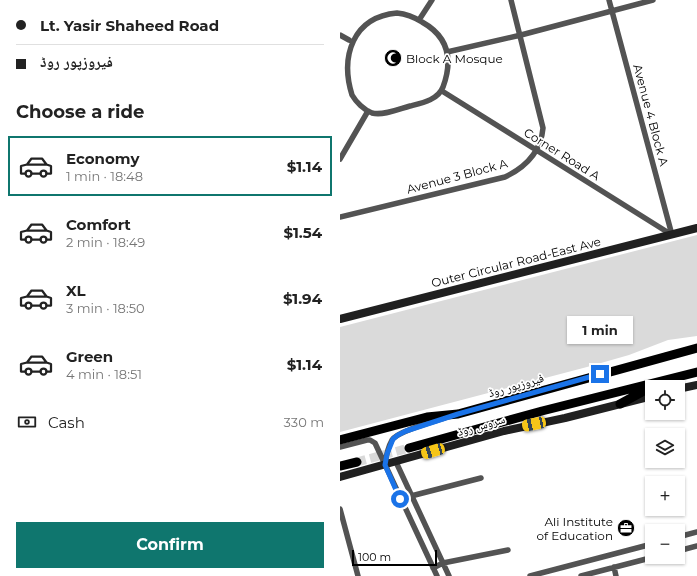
<!DOCTYPE html>
<html lang="en">
<head>
<meta charset="utf-8">
<style>
	:root { --surface:#fff; --page:#f2f2f2; --text:#222; --muted:#767676; --line:#e0e0e0; --accent:#0f766e }
	body { margin:0; font-family:Montserrat,"Noto Naskh Arabic",sans-serif; background:var(--page); color:var(--text); height:100vh; display:flex; flex-direction:column; font-size:15px; white-space:nowrap }
	* { box-sizing:border-box; margin:0 }
	p { font-size:13px; color:var(--muted) }
	.icon { flex:none; width:22px; height:22px; fill:none; stroke:currentColor; stroke-width:2; stroke-linecap:round; stroke-linejoin:round }
	.map { position:relative; flex:1; overflow:hidden }
	.sheet { display:flex; flex-direction:column; background:var(--surface); width:340px }
	.sheet>* { flex:none }
	.top-card { display:grid; align-content:center; height:88px; padding:0 16px; background:var(--surface) }
	.buttons { position:absolute; left:305px; top:380px; display:grid; gap:8px }
	.buttons a { display:grid; place-items:center; width:40px; height:40px; border-radius:0px; background:var(--surface); box-shadow:0 1px 3px #0004; font-size:20px }
	.scale { position:absolute; left:12px; bottom:10px; width:85px; box-sizing:border-box; padding-left:4px; border:2px solid #000; border-top:0; font-size:11px; line-height:14px; white-space:nowrap; color:#000; -webkit-text-stroke:3px #fff; paint-order:stroke }
	.end { position:absolute; width:18px; height:18px; margin:-9px; border:5px solid #1a73e8; background:#fff; box-shadow:0 0 0 2px #fff }
	.from { border-radius:50% }
	.bubble { position:absolute; height:28px; border-radius:0px; background:var(--surface); box-shadow:0 1px 3px #0004; font-size:13px; font-weight:700; line-height:28px; text-align:center }
	.car { position:absolute; width:12px; height:24px; margin:-12px -6px; border-radius:5px; box-shadow:0 0 3px 1px #0007; background:linear-gradient(#f5c518 24%,#345 0 40%,#f5c518 0 76%,#345 0 86%,#f5c518 0) }
	.top-card b { display:flex; align-items:center; gap:14px; height:38px; font-size:15px }
	.top-card b+b { border-top:1px solid var(--line) }
	.top-card i { width:10px; height:10px; background:var(--text) }
	ul { padding:0; list-style:none }
	li { display:flex; align-items:center; gap:12px; height:60px; margin:0 8px 6px; padding:0 8px; border:2px solid transparent; border-radius:0px }
	li div { flex:1 }
	li b { display:block; font-size:15px }
	li em { font-style:normal; font-weight:700 }
	li.selected { border-color:var(--accent) }
	li>.icon { width:36px; height:36px; stroke-width:1.5 }
	h2 { padding:0 16px; font-size:18px; line-height:48px }
	.pay { display:flex; align-items:center; gap:10px; height:44px; padding:0 16px; font-size:15px }
	.pay p { margin-inline-start:auto }
	.cta { display:flex; gap:8px; margin-top:auto; padding:8px 16px }
	.cta a { flex:1; height:46px; border-radius:0px; background:var(--accent); color:#fff; font-size:16px; font-weight:700; line-height:46px; text-align:center }
	main { display:flex; flex:1; min-height:0 }
	.map>svg:first-child { display:block }
	.green { fill:#dadada }
	.lines { fill:none; stroke-linecap:round; stroke-linejoin:round }
	.primary-tunnel { stroke:#d9d9d9; stroke-width:9; stroke-dasharray:9 4.5; stroke-linecap:butt }
	.street { stroke:#535353; stroke-width:5.5 }
	.secondary { stroke:#202020; stroke-width:8 }
	.primary { stroke:#000; stroke-width:9 }
	.route { stroke:#1a73e8; stroke-width:5 }
	.labels { text-anchor:middle; dominant-baseline:central; stroke-width:3.5; stroke-linejoin:round; paint-order:stroke }
	.poi-label { font-size:12px; fill:#000; stroke:#fff; text-anchor:start }
	.street-label { font-size:12px; fill:#000; stroke:#fff }
</style>
</head>
<body>
<main>
<section class="sheet">
<div class="top-card">
<b><i class="from"></i>Lt. Yasir Shaheed Road</b>
<b><i></i>فیروزپور روڈ</b>
</div>
<h2>Choose a ride</h2>
<ul>
<li class="selected"><svg class="icon" aria-label="car" viewBox="0 0 24 24"><path d="M5 17H2v-5l4-1 3-4h7l3 4 3 1v5h-3M9 17h6M6 11h13"/><circle cx="7" cy="17" r="2"/><circle cx="17" cy="17" r="2"/></svg><div><b>Economy</b><p>1 min · 18:48</p></div><em>$1.14</em></li>
<li><svg class="icon" aria-label="car" viewBox="0 0 24 24"><path d="M5 17H2v-5l4-1 3-4h7l3 4 3 1v5h-3M9 17h6M6 11h13"/><circle cx="7" cy="17" r="2"/><circle cx="17" cy="17" r="2"/></svg><div><b>Comfort</b><p>2 min · 18:49</p></div><em>$1.54</em></li>
<li><svg class="icon" aria-label="car" viewBox="0 0 24 24"><path d="M5 17H2v-5l4-1 3-4h7l3 4 3 1v5h-3M9 17h6M6 11h13"/><circle cx="7" cy="17" r="2"/><circle cx="17" cy="17" r="2"/></svg><div><b>XL</b><p>3 min · 18:50</p></div><em>$1.94</em></li>
<li><svg class="icon" aria-label="car" viewBox="0 0 24 24"><path d="M5 17H2v-5l4-1 3-4h7l3 4 3 1v5h-3M9 17h6M6 11h13"/><circle cx="7" cy="17" r="2"/><circle cx="17" cy="17" r="2"/></svg><div><b>Green</b><p>4 min · 18:51</p></div><em>$1.14</em></li>
</ul>
<div class="pay"><svg class="icon" aria-label="cash" viewBox="0 0 24 24"><path d="M3 7h18v10H3z"/><circle cx="12" cy="12" r="2"/></svg>Cash<p>330 m</p></div>
<div class="cta"><a>Confirm</a></div>
</section>
<div class="map">
<svg width="357" height="576" viewBox="0 0 357 576">
	<rect width="100%" height="100%" fill="#fff"/>
	<path class="green" d="M357,235V336L328,340L289,355L247,367L0,432V327Z"/>
	<g class="lines">
		<path class="primary-tunnel" d="M17,462L69,448"/>
		<path class="street" d="M269,0L332,235
			M57,13C67,14 74,17 82,22C109,37 113,60 103,87C98,100 82,103 70,106C59,109 43,116 32,113C24,110 16,102 12,95C0,56 13,17 57,13Z
			M79,20L92,0
			M0,35L9,40
			M107,52L181,35L313,0
			M102,91L332,235
			M0,159L28,111
			M0,217L165,177C186,167 201,151 203,128L171,0
			M0,447L27,440H30L35,443L97,576
			M56,462L109,576
			M45,464C46,457 48,447 52,440C58,431 93,422 105,418
			M71,496L141,478
			M0,509L18,576
			M338,537L357,532
			M338,551L357,546
			M274,567L276,576
			M93,568L103,563L168,550
			M190,576L312,544
			M241,576L314,557"/>
		<path class="secondary" d="M0,319L357,228
			M338,389L357,385
			M0,477L164,431L225,418L312,396"/>
		<path class="primary" d="M280,404L311,387
			M0,440L87,417L118,414L357,348
			M69,448L202,411L357,372
			M0,466L17,462"/>
	</g>
	<g class="lines">
		<path class="route" d="M60,499L45,465L47,454L53,439L58,435L66,431L118,414L260,374"/>
	</g>
	<defs>
		<symbol id="mosque-disc" viewBox="-11 -11 22 22"><circle r="9.5" fill="#000" stroke="#fff"/><path d="M3.5-4.9A6 6 0 1 0 3.5 4.9A5 5 0 1 1 3.5-4.9Z" fill="#fff"/></symbol>
		<symbol id="office-disc" viewBox="-11 -11 22 22"><circle r="9.5" fill="#000" stroke="#fff"/><path d="M-6-3h4V-5.5h4V-3h4V5H-6ZM-1-4.5V-3h2v-1.5ZM-6 0V1H6V0Z" fill="#fff"/></symbol>
	</defs>
	<g fill-rule="evenodd">
		<use href="#mosque-disc" x="43" y="48" width="20" height="20"/>
		<use href="#office-disc" x="276" y="518" width="20" height="20"/>
	</g>
	<g class="labels">
		<g class="poi-label">
			<text x="66" y="58">Block A Mosque</text>
			<text x="273" y="521" text-anchor="end">Ali Institute<tspan x="273" dy="14">of Education</tspan></text>
		</g>
		<g class="street-label">
			<text transform="translate(311 115) rotate(75)">Avenue 4 Block A</text>
			<text transform="translate(222 154) rotate(32)">Corner Road A</text>
			<text transform="translate(117 176) rotate(-15)">Avenue 3 Block A</text>
			<text transform="translate(176 262) rotate(-14)">Outer Circular Road-East Ave</text>
			<text transform="translate(176 385) rotate(-16)">فیروزپور روڈ</text>
			<text transform="translate(141 425) rotate(-16)">سروس روڈ</text>
		</g>
	</g>
</svg>
<div class="buttons">
<a><svg class="icon" aria-label="locate" viewBox="0 0 24 24"><circle cx="12" cy="12" r="6"/><path d="M12 2v4M12 18v4M2 12h4M18 12h4"/></svg></a>
<a><svg class="icon" aria-label="layers" viewBox="0 0 24 24"><path d="M12 4l9 5-9 5-9-5zM3 14l9 5 9-5"/></svg></a>
<a>+</a>
<a>−</a>
</div>
<div class="scale">100 m</div>
<i class="end from" style="left:60px;top:499px"></i>
<i class="end" style="left:260px;top:374px"></i>
<div class="bubble" style="left:227px;top:316px;width:66px">1 min</div>
<i class="car" style="left:194px;top:424px;rotate:258deg"></i>
<i class="car" style="left:93px;top:451px;rotate:254deg"></i>
</div>
</main>
</body>
</html>
